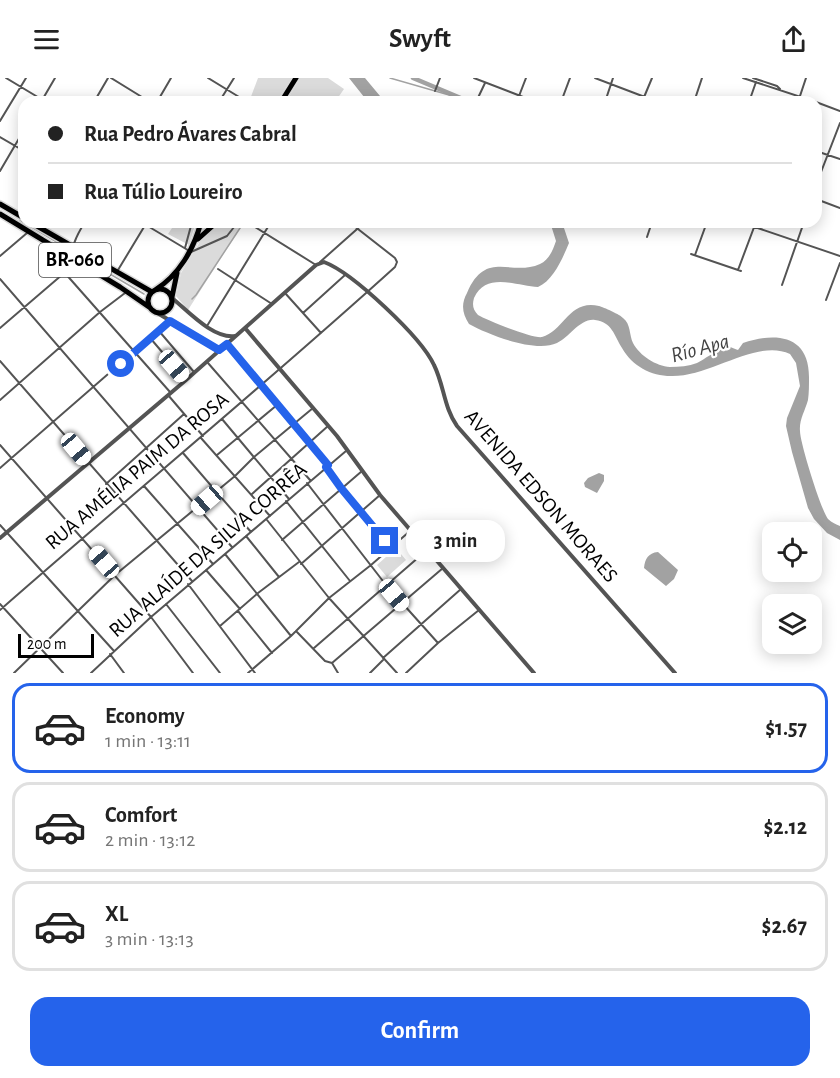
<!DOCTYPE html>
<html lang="en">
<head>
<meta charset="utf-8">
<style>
	:root { --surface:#fff; --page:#f6f6f6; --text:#222; --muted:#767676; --line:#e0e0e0; --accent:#2563eb }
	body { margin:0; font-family:"Alegreya Sans",sans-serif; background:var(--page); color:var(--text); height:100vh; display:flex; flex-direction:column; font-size:22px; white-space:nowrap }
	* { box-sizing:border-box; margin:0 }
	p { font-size:20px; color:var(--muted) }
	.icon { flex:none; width:33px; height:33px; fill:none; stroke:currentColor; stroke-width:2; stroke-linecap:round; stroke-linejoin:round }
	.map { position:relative; height:595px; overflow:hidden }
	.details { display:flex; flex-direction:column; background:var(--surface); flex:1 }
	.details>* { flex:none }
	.hud { position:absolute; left:18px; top:18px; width:804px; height:132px; border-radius:18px; box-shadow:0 3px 15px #0003; display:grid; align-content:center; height:132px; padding:0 30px; background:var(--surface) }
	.buttons { position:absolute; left:762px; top:444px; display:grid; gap:12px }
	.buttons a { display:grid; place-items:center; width:60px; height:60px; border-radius:12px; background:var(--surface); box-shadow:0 3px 15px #0003; font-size:30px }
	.scale { position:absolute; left:18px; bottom:15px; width:76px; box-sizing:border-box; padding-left:6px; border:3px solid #000; border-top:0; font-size:16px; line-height:21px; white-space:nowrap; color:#000; -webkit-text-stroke:4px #fff; paint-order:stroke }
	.end { position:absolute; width:27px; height:27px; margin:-14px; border:8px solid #2563eb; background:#fff; box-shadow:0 0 0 3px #fff }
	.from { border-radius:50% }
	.bubble { position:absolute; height:42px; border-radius:18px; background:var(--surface); box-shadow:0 3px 15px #0003; font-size:20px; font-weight:600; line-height:42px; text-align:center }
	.car { position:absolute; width:18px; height:36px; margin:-18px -9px; border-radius:8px; box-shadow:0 0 4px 2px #0007; background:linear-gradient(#fff 24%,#345 0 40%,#fff 0 76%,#345 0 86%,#fff 0) }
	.hud b { display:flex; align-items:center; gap:21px; height:57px; font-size:22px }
	.hud b+b { border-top:2px solid var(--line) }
	.hud i { width:15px; height:15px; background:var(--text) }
	ul { padding:10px 0 0; list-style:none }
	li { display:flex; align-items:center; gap:18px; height:90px; margin:0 12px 9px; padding:0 18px; border:3px solid var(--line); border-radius:18px }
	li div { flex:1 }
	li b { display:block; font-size:22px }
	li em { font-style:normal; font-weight:600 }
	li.active { border-color:var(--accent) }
	li>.icon { width:54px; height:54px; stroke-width:1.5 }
	.button { display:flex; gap:12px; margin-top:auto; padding:12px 30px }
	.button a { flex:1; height:69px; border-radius:18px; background:var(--accent); color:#fff; font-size:24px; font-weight:600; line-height:69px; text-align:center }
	header { display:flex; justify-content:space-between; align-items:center; height:78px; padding:0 30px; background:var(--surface); font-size:27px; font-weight:600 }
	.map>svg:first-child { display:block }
	.green { fill:#dbdbdb }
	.water { fill:#a2a2a2 }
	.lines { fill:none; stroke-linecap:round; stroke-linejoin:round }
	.stream { stroke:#a2a2a2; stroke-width:1.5 }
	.river { stroke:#a2a2a2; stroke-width:4.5 }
	.primary-casing { stroke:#dbdbdb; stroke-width:8 }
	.minor { stroke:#545454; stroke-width:2 }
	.tertiary { stroke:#545454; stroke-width:4 }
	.primary { stroke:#000; stroke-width:5 }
	.route { stroke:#2563eb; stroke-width:8 }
	.labels { text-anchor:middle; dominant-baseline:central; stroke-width:4.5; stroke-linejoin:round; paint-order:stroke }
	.shield { fill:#fff; stroke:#4c4c4c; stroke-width:1.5 }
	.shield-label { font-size:20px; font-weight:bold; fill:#000 }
	.street-label { font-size:21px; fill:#000; stroke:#fff }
	.water-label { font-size:22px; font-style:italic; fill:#434343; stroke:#fff }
</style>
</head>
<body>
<header><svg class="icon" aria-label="menu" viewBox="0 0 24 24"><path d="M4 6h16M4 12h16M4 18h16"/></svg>Swyft<svg class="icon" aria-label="share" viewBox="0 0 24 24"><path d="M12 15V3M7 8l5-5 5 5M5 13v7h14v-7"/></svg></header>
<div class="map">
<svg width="840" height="595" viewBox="0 0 840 595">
	<rect width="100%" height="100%" fill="#fff"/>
	<path class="green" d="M258,0H292L276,24H249Z
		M300,0H328L344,11L335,24H286Z
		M176,144H196L189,167L168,156Z
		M223,144H244L188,232L176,218L181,195L201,162Z
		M396,470L406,482L387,499L377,487Z"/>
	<path class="water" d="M349,0H365L385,24H368Z
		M550,144H562L569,165C563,179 554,202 538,209C517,208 486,193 474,220C472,227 473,232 478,237C486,242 534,261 542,259C564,253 569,221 599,228C603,229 621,237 623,240C631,246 629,257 633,265C640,278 656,288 670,289C679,289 689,288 697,285C705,281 722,268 730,269C731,269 737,272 738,272L743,265C776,254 809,257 809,299C809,307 809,315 808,322C805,333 799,342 800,353C800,365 821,432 828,441C832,445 836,446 840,448V462L827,455L814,441L808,430L792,374L786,348L787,340L800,308L796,285L790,276C757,260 711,299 671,298C651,298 632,288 622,270C614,257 612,244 595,242C580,240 569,260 557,265C535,275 489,257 469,246C462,235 461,226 467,215C486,171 511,199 540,186C549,182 553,172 556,163Z
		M599,395L604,397V403L597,415L585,409L584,405L588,400Z
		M658,474L678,492L674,501L666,508L644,490C645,481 648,475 658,474Z"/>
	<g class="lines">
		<path class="stream" d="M390,0L463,21
			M20,142L70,172
			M76,176L144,216
			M192,221L196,217L244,144"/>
		<path class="river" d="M370,24L463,21L413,0"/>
		<defs>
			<path id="primary" d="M281,24L296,0
				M0,126L24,140
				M0,136L120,209L149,229
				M30,144L152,214
				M198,161L217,144
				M148 223a12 12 0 1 1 24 0a12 12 0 1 1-24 0Z
				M155,212C179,197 194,171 201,144
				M172,219L177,195"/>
		</defs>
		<use href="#primary" class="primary-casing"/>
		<path class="minor" d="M6,0L46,24
			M111,0L150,24
			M208,0L244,22
			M474,0L536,24
			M595,0L658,24
			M743,0L816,24
			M753,0L777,8L780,11
			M435,13L440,0
			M519,18L526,0
			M41,24L55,0
			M94,24L108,0
			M157,24L171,0
			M219,24L234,0
			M476,24L485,5
			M561,24L570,0
			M605,24L613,0
			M642,24L652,0
			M694,24L702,0
			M749,24L756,4
			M798,24L806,0
			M816,24L840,33
			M0,43L26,0
			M0,59L24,73
			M816,73L840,81
			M0,93L24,52
			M816,107L840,45
			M816,121L840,130
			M141,144L191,174L227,158L238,144
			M247,144L316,187
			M740,144L840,178
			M647,159L652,144
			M185,170L192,144
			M691,176L741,193
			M695,177L707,144
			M0,178L27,155
			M320,184L365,144
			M71,188C70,171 76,158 85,144
			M218,191L272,226
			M118,192L147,144
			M738,192L756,144
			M64,194L170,314
			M0,201L232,469
			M782,207L804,144
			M285,215L321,255
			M826,222L840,185
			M303,235L345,197
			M207,248L271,144
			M0,250L77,184
			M159,253L194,294
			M151,261L186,302
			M227,266L328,387
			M0,283L192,503
			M208,285L310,402
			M168,317L203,358
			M0,322L100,234L125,215
			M222,341L289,421
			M201,360L270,438
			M0,367L151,539L193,595
			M183,375L251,454
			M217,377L277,327
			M326,389L341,410L385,463L389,471
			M0,390L169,243
			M307,405L386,507L438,565
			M106,406L184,336
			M144,408L213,486
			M252,416L328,348
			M286,423L350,503
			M267,442L329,520L397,595
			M0,447L114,573
			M246,458L279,499
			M282,462L362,393
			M225,476L291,558
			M301,486L380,417
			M206,492L240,531
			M188,506L255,595
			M0,526L63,595
			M166,526L220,595
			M0,532C131,417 266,306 395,189L397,184L395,180L349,144
			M238,533L272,575
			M220,548L258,515L299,484
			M296,553L325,583L332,585L338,595
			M314,570L427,472
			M110,576L124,595
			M383,580L461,511
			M332,585L443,490
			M14,595L115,497L235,398L254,379L313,330
			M91,595L151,539L346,373
			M248,595L291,558L329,520L371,487L410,453
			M370,595L383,582
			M406,595L438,565L479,532"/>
		<path class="tertiary" d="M172,220C188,233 213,261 235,258
			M159,236L219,272
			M245,250L337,358L380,417L534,595
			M0,460L186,302L316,187L324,184C353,195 421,259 434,287C444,307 444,330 457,348L675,595"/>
		<use href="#primary" class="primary"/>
	</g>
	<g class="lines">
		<path class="route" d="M121,286L170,243L219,272L227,266L328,387L326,389L341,410L385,463"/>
	</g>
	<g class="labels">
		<rect class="shield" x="39" y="165" width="72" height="34" rx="4.5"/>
		<g class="shield-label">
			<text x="75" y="182">BR-060</text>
		</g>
		<g class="street-label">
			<text transform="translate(137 393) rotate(-40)">RUA AMÉLIA PAIM DA ROSA</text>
			<text transform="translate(541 418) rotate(49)">AVENIDA EDSON MORAES</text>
			<text transform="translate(208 472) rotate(-41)">RUA ALAÍDE DA SILVA CORRÊA</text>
		</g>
		<g class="water-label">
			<text transform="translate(700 270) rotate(-15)">Río Apa</text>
		</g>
	</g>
</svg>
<div class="buttons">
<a><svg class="icon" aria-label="locate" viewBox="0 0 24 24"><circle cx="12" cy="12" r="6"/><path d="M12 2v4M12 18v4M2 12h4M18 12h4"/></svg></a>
<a><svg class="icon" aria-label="layers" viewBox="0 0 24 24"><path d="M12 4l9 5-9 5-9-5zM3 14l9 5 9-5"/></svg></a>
</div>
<div class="scale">200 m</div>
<i class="end from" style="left:121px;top:286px"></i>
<i class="end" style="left:385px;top:463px"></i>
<div class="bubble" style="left:406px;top:442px;width:99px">3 min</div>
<i class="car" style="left:174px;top:288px;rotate:139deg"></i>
<i class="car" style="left:76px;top:371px;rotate:140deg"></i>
<i class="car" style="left:207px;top:422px;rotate:229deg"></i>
<i class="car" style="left:104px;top:484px;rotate:319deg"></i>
<i class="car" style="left:394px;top:517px;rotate:140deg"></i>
<div class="hud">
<b><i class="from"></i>Rua Pedro Ávares Cabral</b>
<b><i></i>Rua Túlio Loureiro</b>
</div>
</div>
<section class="details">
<ul>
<li class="active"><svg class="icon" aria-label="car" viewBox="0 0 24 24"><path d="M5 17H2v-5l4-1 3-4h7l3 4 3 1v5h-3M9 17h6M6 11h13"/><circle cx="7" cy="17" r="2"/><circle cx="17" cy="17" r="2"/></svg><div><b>Economy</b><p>1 min · 13:11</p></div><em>$1.57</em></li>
<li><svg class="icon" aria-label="car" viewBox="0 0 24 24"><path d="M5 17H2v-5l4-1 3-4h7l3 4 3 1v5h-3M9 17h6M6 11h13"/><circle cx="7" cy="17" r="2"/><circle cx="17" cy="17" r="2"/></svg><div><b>Comfort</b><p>2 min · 13:12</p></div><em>$2.12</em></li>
<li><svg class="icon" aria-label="car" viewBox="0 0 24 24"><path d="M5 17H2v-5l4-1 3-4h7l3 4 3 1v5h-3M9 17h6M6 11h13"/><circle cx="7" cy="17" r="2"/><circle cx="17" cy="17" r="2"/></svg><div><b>XL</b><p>3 min · 13:13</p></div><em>$2.67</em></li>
</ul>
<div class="button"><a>Confirm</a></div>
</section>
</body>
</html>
